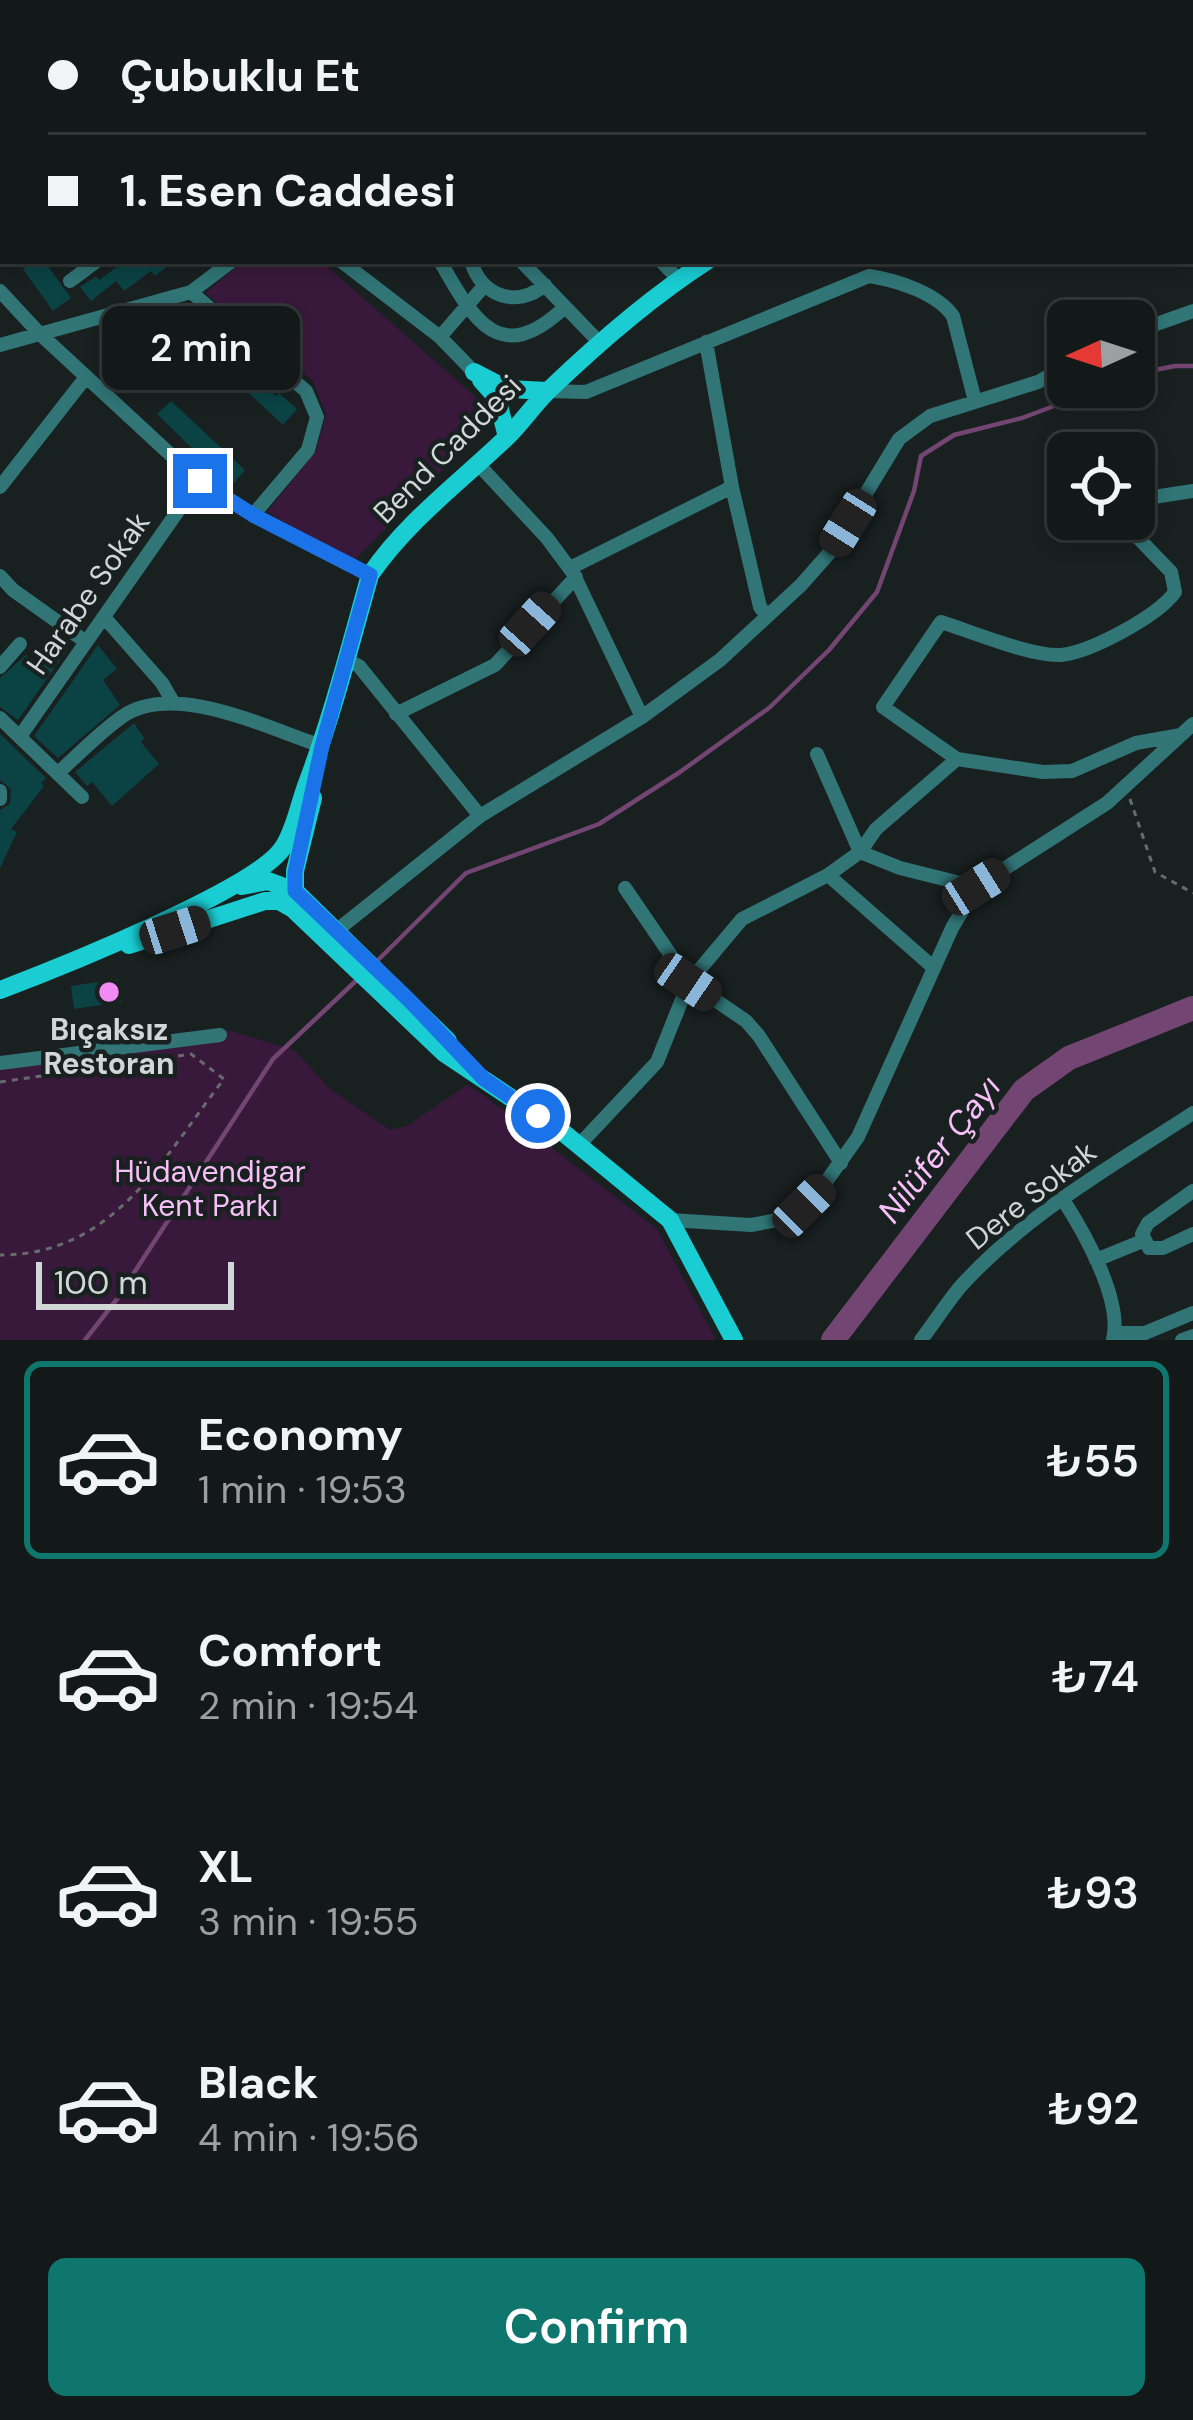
<!DOCTYPE html>
<html lang="en">
<head>
<meta charset="utf-8">
<style>
	:root { --surface:#131818; --page:#1c2121; --text:#f1f3f6; --muted:#9da0a2; --line:#323737; --accent:#0f766e }
	body { margin:0; font-family:"DM Sans",sans-serif; background:var(--page); color:var(--text); height:100vh; display:flex; flex-direction:column; font-size:45px; white-space:nowrap }
	* { box-sizing:border-box; margin:0 }
	p { font-size:39px; color:var(--muted) }
	.icon { flex:none; width:66px; height:66px; fill:none; stroke:currentColor; stroke-width:2; stroke-linecap:round; stroke-linejoin:round }
	.map { position:relative; height:1340px; overflow:hidden }
	.side { display:flex; flex-direction:column; background:var(--surface); flex:1 }
	.side>* { flex:none }
	.top-card { position:absolute; left:0px; top:0px; width:1194px; height:264px; box-shadow:0 6px 18px #0003,0 0 0 3px var(--line); display:grid; align-content:center; height:264px; padding:0 48px; background:var(--surface) }
	.needle { width:78px; rotate:267deg }
	.tools { position:absolute; left:1047px; top:300px; display:grid; gap:24px }
	.tools a { display:grid; place-items:center; width:108px; height:108px; border-radius:18px; background:var(--surface); box-shadow:0 6px 18px #0003,0 0 0 3px var(--line); font-size:60px }
	.scale { position:absolute; left:36px; bottom:30px; width:198px; box-sizing:border-box; padding-left:12px; border:6px solid #d1d6d6; border-top:0; font-size:33px; line-height:42px; white-space:nowrap; color:#d1d6d6; -webkit-text-stroke:9px #192020; paint-order:stroke }
	.end { position:absolute; width:54px; height:54px; margin:-27px; border:15px solid #1a73e8; background:#fff; box-shadow:0 0 0 6px #fff }
	.from { border-radius:50% }
	.bubble { position:absolute; height:84px; border-radius:18px; background:var(--surface); box-shadow:0 6px 18px #0003,0 0 0 3px var(--line); font-size:39px; font-weight:600; line-height:84px; text-align:center }
	.car { position:absolute; width:36px; height:72px; margin:-36px -18px; border-radius:15px; box-shadow:0 0 9px 3px #0007; background:linear-gradient(#222 24%,#8ab4d8 0 40%,#222 0 76%,#8ab4d8 0 86%,#222 0) }
	.top-card b { display:flex; align-items:center; gap:42px; height:114px; font-size:45px }
	.top-card b+b { border-top:3px solid var(--line) }
	.top-card i { width:30px; height:30px; background:var(--text) }
	ul { padding:21px 0 0; list-style:none }
	li { display:flex; align-items:center; gap:36px; height:198px; margin:0 24px 18px; padding:0 24px; border:6px solid transparent; border-radius:18px }
	li div { flex:1 }
	li b { display:block; font-size:45px }
	li em { font-style:normal; font-weight:600 }
	li.current { border-color:var(--accent) }
	li>.icon { width:108px; height:108px; stroke-width:1.5 }
	.button { display:flex; gap:24px; margin-top:auto; padding:24px 48px }
	.button a { flex:1; height:138px; border-radius:18px; background:var(--accent); color:#fff; font-size:48px; font-weight:600; line-height:138px; text-align:center }
	.map>svg:first-child { display:block }
	.green { fill:#39193b }
	.lines { fill:none; stroke-linecap:round; stroke-linejoin:round }
	.stream { stroke:#724573; stroke-width:4.5 }
	.river { stroke:#724573; stroke-width:24 }
	.building { fill:#0b4345 }
	.path { stroke:#666c6c; stroke-width:3; stroke-dasharray:6 6; stroke-linecap:butt }
	.minor { stroke:#317577; stroke-width:14 }
	.major { stroke:#19cdd3; stroke-width:18 }
	.route { stroke:#1a73e8; stroke-width:15 }
	.poi-dot { fill:#f18af4; stroke:#192020; stroke-width:4.5 }
	.labels { text-anchor:middle; dominant-baseline:central; stroke-width:9; stroke-linejoin:round; paint-order:stroke }
	.street-label { font-size:30px; fill:#d1d6d6; stroke:#192020 }
	.poi-label { font-size:30px; font-weight:bold; fill:#d1d6d6; stroke:#192020 }
	.park-label { font-size:30px; fill:#f7bff7; stroke:#192020 }
	.water-label { font-size:33px; font-style:italic; fill:#f8c0f8; stroke:#192020 }
</style>
</head>
<body>
<div class="map">
<svg width="1193" height="1340" viewBox="0 0 1193 1340">
	<rect width="100%" height="100%" fill="#192020"/>
	<path class="green" d="M244,261H321L496,415L353,562L267,512L316,451L326,414L313,381L205,293Z
		M228,1030L294,1050L330,1089L390,1130L407,1126L467,1085L482,1094L657,1229L716,1340H0V1069Z"/>
	<g class="lines">
		<path class="stream" d="M1134,374L1175,366H1193
			M377,961L466,873L599,824L680,772L769,708L829,650L877,592L914,491L921,456L954,435L1022,418L1105,387
			M85,1340L117,1299L273,1059L360,977"/>
		<path class="river" d="M833,1340L1024,1090L1069,1058L1193,1008"/>
	</g>
	<path class="building" d="M34,261H44L71,298L53,311L23,269Z
		M125,261H174L155,276L151,271L124,291L116,281L91,301L80,287L96,276L99,280Z
		M226,348L276,396L279,393L297,409L283,425L214,361Z
		M171,401L245,470L231,486L157,414Z
		M56,640L67,650L18,720L0,707V678L26,655L38,664Z
		M98,645L117,669L103,680L120,705L58,758L34,736Z
		M134,723L144,738L141,742L159,764L112,806L92,782L87,786L75,772Z
		M0,734L46,778L41,783L44,786L11,829L17,832L0,868V810L10,804L11,789L0,780Z
		M118,979L121,1002L74,1009L71,986Z"/>
	<g class="lines">
		<path class="path" d="M1130,799L1155,872L1193,893
			M0,1082L191,1054L224,1079C162,1159 114,1255 0,1255"/>
		<path class="minor" d="M62,0L63,3
			M414,0L417,3
			M1087,0L1090,3
			M157,3L160,0
			M379,3L382,0
			M615,3L618,0
			M738,3L741,0
			M880,3L882,0
			M0,147L3,144
			M1191,162L1193,166
			M0,227L3,225
			M341,261L440,337L474,372
			M440,261C474,321 500,368 565,307
			M471,261C481,296 516,309 545,285
			M521,261L601,344
			M661,261L678,279
			M70,281L97,261
			M0,291L39,333L199,481L253,515L370,575
			M191,292L306,391L317,417L308,450L253,515
			M1134,332L1193,311
			M440,337L484,286
			M706,342L732,487L760,607L767,616
			M0,345L191,292L232,261
			M547,391L586,392L869,276C896,280 937,293 953,316L975,401
			M477,463L547,538L573,573L642,717
			M0,487L86,377
			M1134,500L1193,491
			M1120,519L1171,572L1175,592C1158,616 1091,652 1061,655C1032,657 970,631 941,622L883,707L957,759L1043,772L1072,771L1136,743L1181,735
			M570,568L732,487
			M0,576L13,590L86,642
			M104,617L162,683L173,702
			M346,660L359,666L480,816
			M0,667L20,644
			M396,714L495,665L576,577
			M0,718L82,797
			M21,735L199,481
			M817,754L860,852L900,868L976,887
			M58,773C79,754 100,732 123,716C176,681 268,729 322,746
			M0,791V799
			M828,875L934,968
			M625,888L689,982L746,1021L759,1036L841,1163
			M336,931L480,816L642,717L720,660L801,585L831,551L899,439L930,416L1038,382L1068,365
			M0,1063L220,1035
			M579,1145L657,1062L689,982L742,919L828,875L860,852L876,829L957,759
			M1062,1198C1084,1232 1123,1300 1113,1340
			M670,1220L751,1225L783,1219L804,1206L823,1186L858,1137L952,928L976,887L1107,803L1193,724
			M1145,1240L1142,1234L1148,1223L1193,1191
			M1145,1240L1149,1248H1163L1193,1234
			M1096,1260L1145,1240
			M1115,1333H1145L1193,1313
			M921,1340C934,1323 946,1304 960,1287C1025,1215 1112,1166 1193,1113
			M1182,1340L1193,1336"/>
		<path class="major" d="M1191,12L1193,11
			M474,372L507,389L547,391
			M481,380L497,398L507,437
			M313,798L295,871V891L448,1041
			M242,886L268,881L295,891
			M129,945L265,901H279L293,909L444,1053L565,1134L670,1220L734,1340
			M0,990C53,970 260,888 284,846C295,828 299,805 306,786C332,717 350,646 370,575C408,520 459,483 506,438C522,423 534,404 549,390C597,344 651,297 707,261"/>
	</g>
	<g class="lines">
		<path class="route" d="M200,481L253,515L370,575L322,746L295,872V891L409,1000L484,1079L538,1116"/>
	</g>
	<circle class="poi-dot" cx="109" cy="992" r="12"/>
	<g class="labels">
		<g class="street-label">
			<text transform="translate(447 449) rotate(-45)">Bend Caddesi</text>
			<text transform="translate(88 593) rotate(-55)">Harabe Sokak</text>
			<text transform="translate(1031 1195) rotate(-38)">Dere Sokak</text>
		</g>
		<g class="poi-label">
			<text x="109" y="1029">Bıçaksız<tspan x="109" dy="34">Restoran</tspan></text>
		</g>
		<g class="park-label">
			<text x="210" y="1171">Hüdavendigar<tspan x="210" dy="34">Kent Parkı</tspan></text>
		</g>
		<g class="water-label">
			<text transform="translate(939 1149) rotate(-52)">Nilüfer Çayı</text>
		</g>
	</g>
</svg>
<div class="tools">
<a><svg class="needle" viewBox="-14 -14 28 28"><path d="M0-13l5 13h-10z" fill="#e53935"/><path d="M0 13l5-13h-10z" fill="#9da0a2"/></svg></a>
<a><svg class="icon" aria-label="locate" viewBox="0 0 24 24"><circle cx="12" cy="12" r="6"/><path d="M12 2v4M12 18v4M2 12h4M18 12h4"/></svg></a>
</div>
<div class="scale">100 m</div>
<i class="end from" style="left:538px;top:1116px"></i>
<i class="end" style="left:200px;top:481px"></i>
<div class="bubble" style="left:102px;top:306px;width:198px">2 min</div>
<i class="car" style="left:848px;top:523px;rotate:212deg"></i>
<i class="car" style="left:530px;top:624px;rotate:42deg"></i>
<i class="car" style="left:976px;top:887px;rotate:58deg"></i>
<i class="car" style="left:175px;top:930px;rotate:72deg"></i>
<i class="car" style="left:688px;top:982px;rotate:124deg"></i>
<i class="car" style="left:804px;top:1206px;rotate:45deg"></i>
<div class="top-card">
<b><i class="from"></i>Çubuklu Et</b>
<b><i></i>1. Esen Caddesi</b>
</div>
</div>
<section class="side">
<ul>
<li class="current"><svg class="icon" aria-label="car" viewBox="0 0 24 24"><path d="M5 17H2v-5l4-1 3-4h7l3 4 3 1v5h-3M9 17h6M6 11h13"/><circle cx="7" cy="17" r="2"/><circle cx="17" cy="17" r="2"/></svg><div><b>Economy</b><p>1 min · 19:53</p></div><em>₺55</em></li>
<li><svg class="icon" aria-label="car" viewBox="0 0 24 24"><path d="M5 17H2v-5l4-1 3-4h7l3 4 3 1v5h-3M9 17h6M6 11h13"/><circle cx="7" cy="17" r="2"/><circle cx="17" cy="17" r="2"/></svg><div><b>Comfort</b><p>2 min · 19:54</p></div><em>₺74</em></li>
<li><svg class="icon" aria-label="car" viewBox="0 0 24 24"><path d="M5 17H2v-5l4-1 3-4h7l3 4 3 1v5h-3M9 17h6M6 11h13"/><circle cx="7" cy="17" r="2"/><circle cx="17" cy="17" r="2"/></svg><div><b>XL</b><p>3 min · 19:55</p></div><em>₺93</em></li>
<li><svg class="icon" aria-label="car" viewBox="0 0 24 24"><path d="M5 17H2v-5l4-1 3-4h7l3 4 3 1v5h-3M9 17h6M6 11h13"/><circle cx="7" cy="17" r="2"/><circle cx="17" cy="17" r="2"/></svg><div><b>Black</b><p>4 min · 19:56</p></div><em>₺92</em></li>
</ul>
<div class="button"><a>Confirm</a></div>
</section>
</body>
</html>
